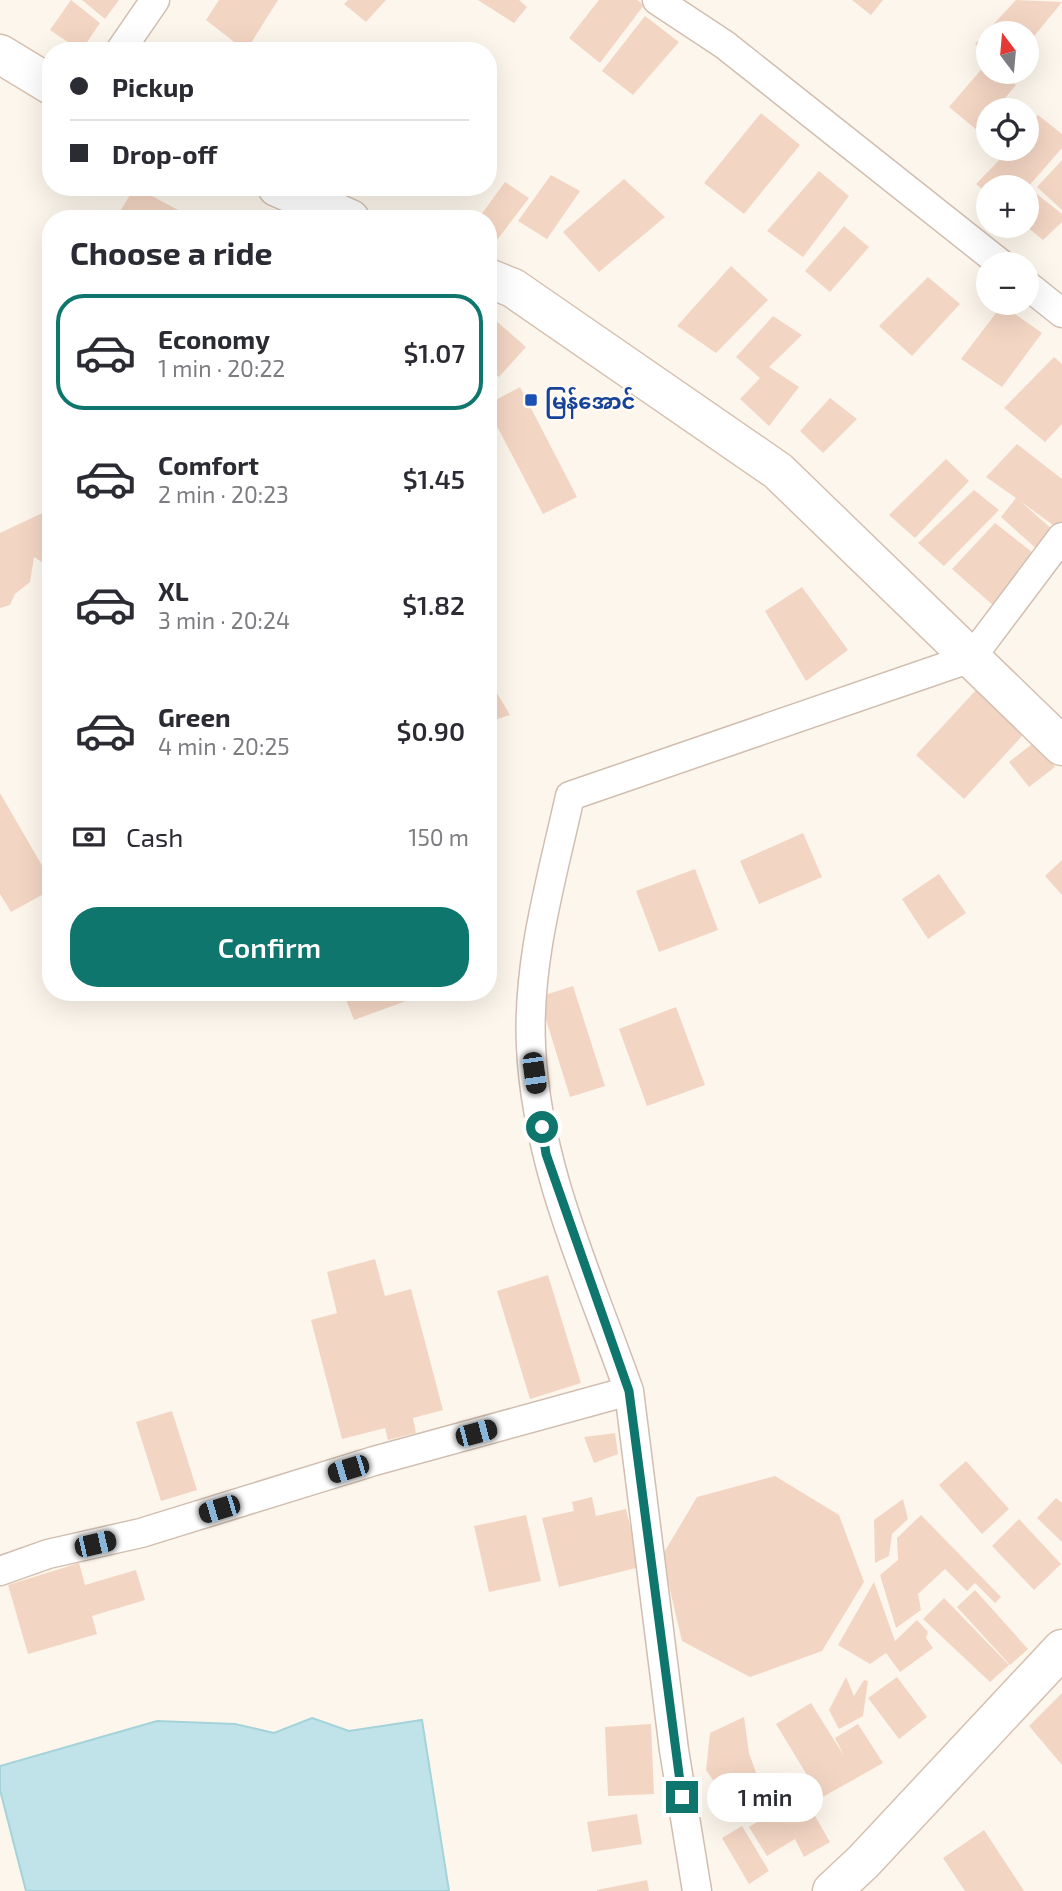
<!DOCTYPE html>
<html lang="en">
<head>
<meta charset="utf-8">
<style>
	:root { --surface:#fff; --page:#f7f7f7; --text:#2b2b33; --muted:#7c7c81; --line:#e1e1e2; --accent:#0f766e }
	body { margin:0; font-family:"Exo 2","Noto Sans Myanmar",sans-serif; background:var(--page); color:var(--text); height:100vh; display:flex; flex-direction:column; font-size:26px; white-space:nowrap }
	* { box-sizing:border-box; margin:0 }
	p { font-size:23px; color:var(--muted) }
	.icon { flex:none; width:38px; height:38px; fill:none; stroke:currentColor; stroke-width:2; stroke-linecap:round; stroke-linejoin:round }
	.map { position:relative; flex:1; overflow:hidden }
	.panel { position:absolute; left:42px; top:210px; width:455px; height:791px; display:flex; flex-direction:column; background:var(--surface); border-radius:28px; box-shadow:0 7px 28px #0002 }
	.panel>* { flex:none }
	.top-card { position:absolute; left:42px; top:42px; width:455px; height:154px; border-radius:28px; box-shadow:0 7px 28px #0002; display:grid; align-content:center; height:154px; padding:0 28px; background:var(--surface) }
	.needle { width:46px; rotate:344deg }
	.controls { position:absolute; left:976px; top:21px; display:grid; gap:14px }
	.controls a { display:grid; place-items:center; width:63px; height:63px; border-radius:50%; background:var(--surface); box-shadow:0 7px 28px #0002; font-size:35px }
	.end { position:absolute; width:32px; height:32px; margin:-16px; border:9px solid #0f766e; background:#fff; box-shadow:0 0 0 4px #fff }
	.from { border-radius:50% }
	.bubble { position:absolute; height:49px; border-radius:24px; background:var(--surface); box-shadow:0 7px 28px #0002; font-size:23px; font-weight:600; line-height:49px; text-align:center }
	.car { position:absolute; width:21px; height:42px; margin:-21px -10px; border-radius:9px; box-shadow:0 0 5px 2px #0007; background:linear-gradient(#222 24%,#8ab4d8 0 40%,#222 0 76%,#8ab4d8 0 86%,#222 0) }
	.top-card b { display:flex; align-items:center; gap:24px; height:66px; font-size:26px }
	.top-card b+b { border-top:2px solid var(--line) }
	.top-card i { width:18px; height:18px; background:var(--text) }
	ul { padding:0; list-style:none }
	li { display:flex; align-items:center; gap:21px; height:116px; margin:0 14px 10px; padding:0 14px; border:4px solid transparent; border-radius:28px }
	li div { flex:1 }
	li b { display:block; font-size:26px }
	li em { font-style:normal; font-weight:600 }
	li.selected { border-color:var(--accent) }
	li>.icon { width:63px; height:63px; stroke-width:1.5 }
	h2 { padding:0 28px; font-size:32px; line-height:84px }
	.pay { display:flex; align-items:center; gap:18px; height:77px; padding:0 28px; font-size:26px }
	.pay p { margin-inline-start:auto }
	.button { display:flex; gap:14px; margin-top:auto; padding:14px 28px }
	.button a { flex:1; height:80px; border-radius:28px; background:var(--accent); color:#fff; font-size:28px; font-weight:600; line-height:80px; text-align:center }
	.map>svg:first-child { display:block }
	.water { fill:#bfe3e8; stroke:#a5d3da; stroke-width:2 }
	.building { fill:#f3d5c3 }
	.lines { fill:none; stroke-linecap:round; stroke-linejoin:round }
	.street-casing { stroke:#d1beb0; stroke-width:31 }
	.secondary-casing { stroke:#d6c0b0; stroke-width:41 }
	.street { stroke:#fff; stroke-width:28 }
	.secondary { stroke:#fff; stroke-width:38 }
	.route { stroke:#0f766e; stroke-width:9 }
	.transit-dot { fill:#1a4fb4; stroke:#fffaf3; stroke-width:2.5 }
	.labels { text-anchor:middle; dominant-baseline:central; stroke-width:5; stroke-linejoin:round; paint-order:stroke }
	.transit-label { font-size:21px; font-weight:bold; fill:#164399; stroke:#fffaf3; text-anchor:start }
</style>
</head>
<body>
<div class="map">
<svg width="1062" height="1891" viewBox="0 0 1062 1891">
	<rect width="100%" height="100%" fill="#fdf6ec"/>
	<path class="water" d="M312,1718L349,1731L422,1720L449,1891H26L0,1790V1766L157,1721L235,1724L274,1733Z"/>
	<path class="building" d="M71,0L100,23L81,51L50,30Z
		M82,0H119L105,19Z
		M219,0H278L246,51L206,20Z
		M348,0H386L366,22L344,4Z
		M478,0H519L527,7L514,23Z
		M599,0H637L644,5L600,63L569,38Z
		M852,0H883L871,15Z
		M1016,0L1062,2L1027,45V33H989V54L975,44Z
		M645,16L679,42L633,95L602,71Z
		M986,64L989,72H997L1016,85L995,110H989V118L978,131L949,107Z
		M761,113L800,145L744,214L704,183Z
		M1038,115L1062,134V148L1028,187H989V195L976,184L1010,149H1027V128Z
		M1062,160V210L1037,187Z
		M819,171L849,196L803,257L767,231Z
		M551,175L580,191L547,239L518,221Z
		M624,179L665,217L599,272L563,232Z
		M505,182L529,198L497,240L488,234V219H478Z
		M135,187L182,212L178,219H122L117,216Z
		M1033,191L1062,214V222L1043,240L1027,227V198Z
		M844,226L869,247L830,292L805,271Z
		M731,266L768,300L716,353L677,326Z
		M928,277L960,304L912,356L879,326Z
		M1002,305L1042,333L1002,387L961,359Z
		M488,314L526,347L499,377L488,368Z
		M773,316L802,335L769,367L799,387L769,426L740,399L760,378L736,357Z
		M1054,357L1062,364V424L1045,442L1004,408Z
		M520,387L577,497L543,514L488,409V404Z
		M830,398L857,419L823,453L800,431Z
		M1017,444L1062,479V521L1057,528L1020,501L1053,530L1039,551L1001,517L1016,498L986,477Z
		M946,459L969,481L915,538L889,515Z
		M974,490L999,510L944,566L918,543Z
		M51,509V568L34,557L30,582L15,594L10,605L0,608V533Z
		M995,523L1037,556L995,607L952,569Z
		M802,587L848,650L806,681L765,611Z
		M976,690L1024,734L964,799L916,755Z
		M497,693L510,715L488,722V695Z
		M1036,741L1055,767L1029,787L1009,762Z
		M0,793L51,881V890L11,912L0,894Z
		M803,833L822,877L759,904L740,861Z
		M1062,860V895L1045,876Z
		M695,869L718,930L659,952L636,891Z
		M939,874L966,913L928,939L902,899Z
		M573,986L605,1086L570,1097L539,997Z
		M343,992H428V993L354,1020Z
		M676,1007L705,1085L647,1106L619,1029Z
		M375,1259L385,1296L411,1289L443,1410L413,1418L416,1433L388,1440L385,1428L342,1439L311,1320L337,1313L327,1272Z
		M548,1275L581,1383L530,1399L497,1291Z
		M172,1411L197,1490L161,1501L136,1422Z
		M615,1433L618,1454L594,1463L584,1437Z
		M966,1461L1009,1509L982,1534L939,1485Z
		M775,1476L839,1515L864,1582L822,1651L750,1677L682,1641L662,1556L697,1497Z
		M592,1497L596,1516L626,1509L640,1567L559,1587L542,1518L574,1511L572,1502Z
		M1056,1498L1062,1503V1542L1037,1518Z
		M903,1499L908,1519L892,1534L889,1556L875,1563L874,1520Z
		M526,1515L541,1581L489,1592L474,1526Z
		M921,1515L1001,1597L995,1603L975,1583L967,1591L945,1569L918,1594L921,1610L896,1628L880,1575L898,1560L897,1538Z
		M1019,1519L1061,1564L1034,1590L992,1546Z
		M79,1563L85,1585L136,1570L145,1600L92,1616L97,1634L28,1654L8,1585Z
		M874,1582L895,1641L917,1620L928,1632L926,1638L933,1648L900,1672L886,1653L870,1664L838,1645Z
		M975,1590L1028,1649L1010,1665L957,1607Z
		M944,1598L1009,1665L990,1682L923,1619Z
		M846,1677L854,1696L864,1680L868,1681L863,1716L839,1729L829,1710Z
		M897,1677L927,1717L899,1739L868,1698Z
		M1062,1693V1765L1029,1726Z
		M811,1703L844,1756L835,1738L858,1724L883,1763L821,1798L776,1724Z
		M744,1717L749,1753L760,1784L725,1797L706,1770L710,1733Z
		M651,1724L654,1794L608,1796L605,1727Z
		M796,1783L830,1842L804,1857L795,1839L767,1856L749,1827L777,1810L770,1797Z
		M637,1814L642,1844L592,1852L587,1822Z
		M742,1826L769,1871L749,1884L722,1838Z
		M984,1830L1024,1891H965L943,1858Z
		M647,1880L649,1891H597V1890Z"/>
	<g class="lines">
		<defs>
			<path id="street" d="M657,0L725,45L1001,264
				M120,51L155,0
				M1027,285L1062,313
				M629,1391L674,1750L697,1891
				M0,1571L48,1554L141,1533L374,1461L629,1391C590,1280 536,1166 531,1046C527,961 552,878 570,796L971,658L1062,537"/>
			<path id="secondary" d="M0,54L51,85
				M277,187L350,219
				M488,278L513,288L778,471L1062,746
				M832,1891L863,1862L1062,1649"/>
		</defs>
		<use href="#street" class="street-casing"/>
		<use href="#secondary" class="secondary-casing"/>
		<use href="#street" class="street"/>
		<use href="#secondary" class="secondary"/>
	</g>
	<g class="lines">
		<path class="route" d="M542,1127L546,1154L629,1391L682,1797"/>
	</g>
	<rect class="transit-dot" x="524" y="393" width="14" height="14" rx="3.5"/>
	<g class="labels">
		<g class="transit-label">
			<text x="545" y="400">မြန်အောင်</text>
		</g>
	</g>
</svg>
<div class="controls">
<a><svg class="needle" viewBox="-14 -14 28 28"><path d="M0-13l5 13h-10z" fill="#e53935"/><path d="M0 13l5-13h-10z" fill="#7c7c81"/></svg></a>
<a><svg class="icon" aria-label="locate" viewBox="0 0 24 24"><circle cx="12" cy="12" r="6"/><path d="M12 2v4M12 18v4M2 12h4M18 12h4"/></svg></a>
<a>+</a>
<a>−</a>
</div>
<i class="end from" style="left:542px;top:1127px"></i>
<i class="end" style="left:682px;top:1797px"></i>
<div class="bubble" style="left:707px;top:1773px;width:116px">1 min</div>
<i class="car" style="left:534px;top:1073px;rotate:172deg"></i>
<i class="car" style="left:476px;top:1433px;rotate:75deg"></i>
<i class="car" style="left:348px;top:1469px;rotate:253deg"></i>
<i class="car" style="left:219px;top:1509px;rotate:253deg"></i>
<i class="car" style="left:95px;top:1544px;rotate:77deg"></i>
<div class="top-card">
<b><i class="from"></i>Pickup</b>
<b><i></i>Drop-off</b>
</div>
<section class="panel">
<h2>Choose a ride</h2>
<ul>
<li class="selected"><svg class="icon" aria-label="car" viewBox="0 0 24 24"><path d="M5 17H2v-5l4-1 3-4h7l3 4 3 1v5h-3M9 17h6M6 11h13"/><circle cx="7" cy="17" r="2"/><circle cx="17" cy="17" r="2"/></svg><div><b>Economy</b><p>1 min · 20:22</p></div><em>$1.07</em></li>
<li><svg class="icon" aria-label="car" viewBox="0 0 24 24"><path d="M5 17H2v-5l4-1 3-4h7l3 4 3 1v5h-3M9 17h6M6 11h13"/><circle cx="7" cy="17" r="2"/><circle cx="17" cy="17" r="2"/></svg><div><b>Comfort</b><p>2 min · 20:23</p></div><em>$1.45</em></li>
<li><svg class="icon" aria-label="car" viewBox="0 0 24 24"><path d="M5 17H2v-5l4-1 3-4h7l3 4 3 1v5h-3M9 17h6M6 11h13"/><circle cx="7" cy="17" r="2"/><circle cx="17" cy="17" r="2"/></svg><div><b>XL</b><p>3 min · 20:24</p></div><em>$1.82</em></li>
<li><svg class="icon" aria-label="car" viewBox="0 0 24 24"><path d="M5 17H2v-5l4-1 3-4h7l3 4 3 1v5h-3M9 17h6M6 11h13"/><circle cx="7" cy="17" r="2"/><circle cx="17" cy="17" r="2"/></svg><div><b>Green</b><p>4 min · 20:25</p></div><em>$0.90</em></li>
</ul>
<div class="pay"><svg class="icon" aria-label="cash" viewBox="0 0 24 24"><path d="M3 7h18v10H3z"/><circle cx="12" cy="12" r="2"/></svg>Cash<p>150 m</p></div>
<div class="button"><a>Confirm</a></div>
</section>
</div>
</body>
</html>
